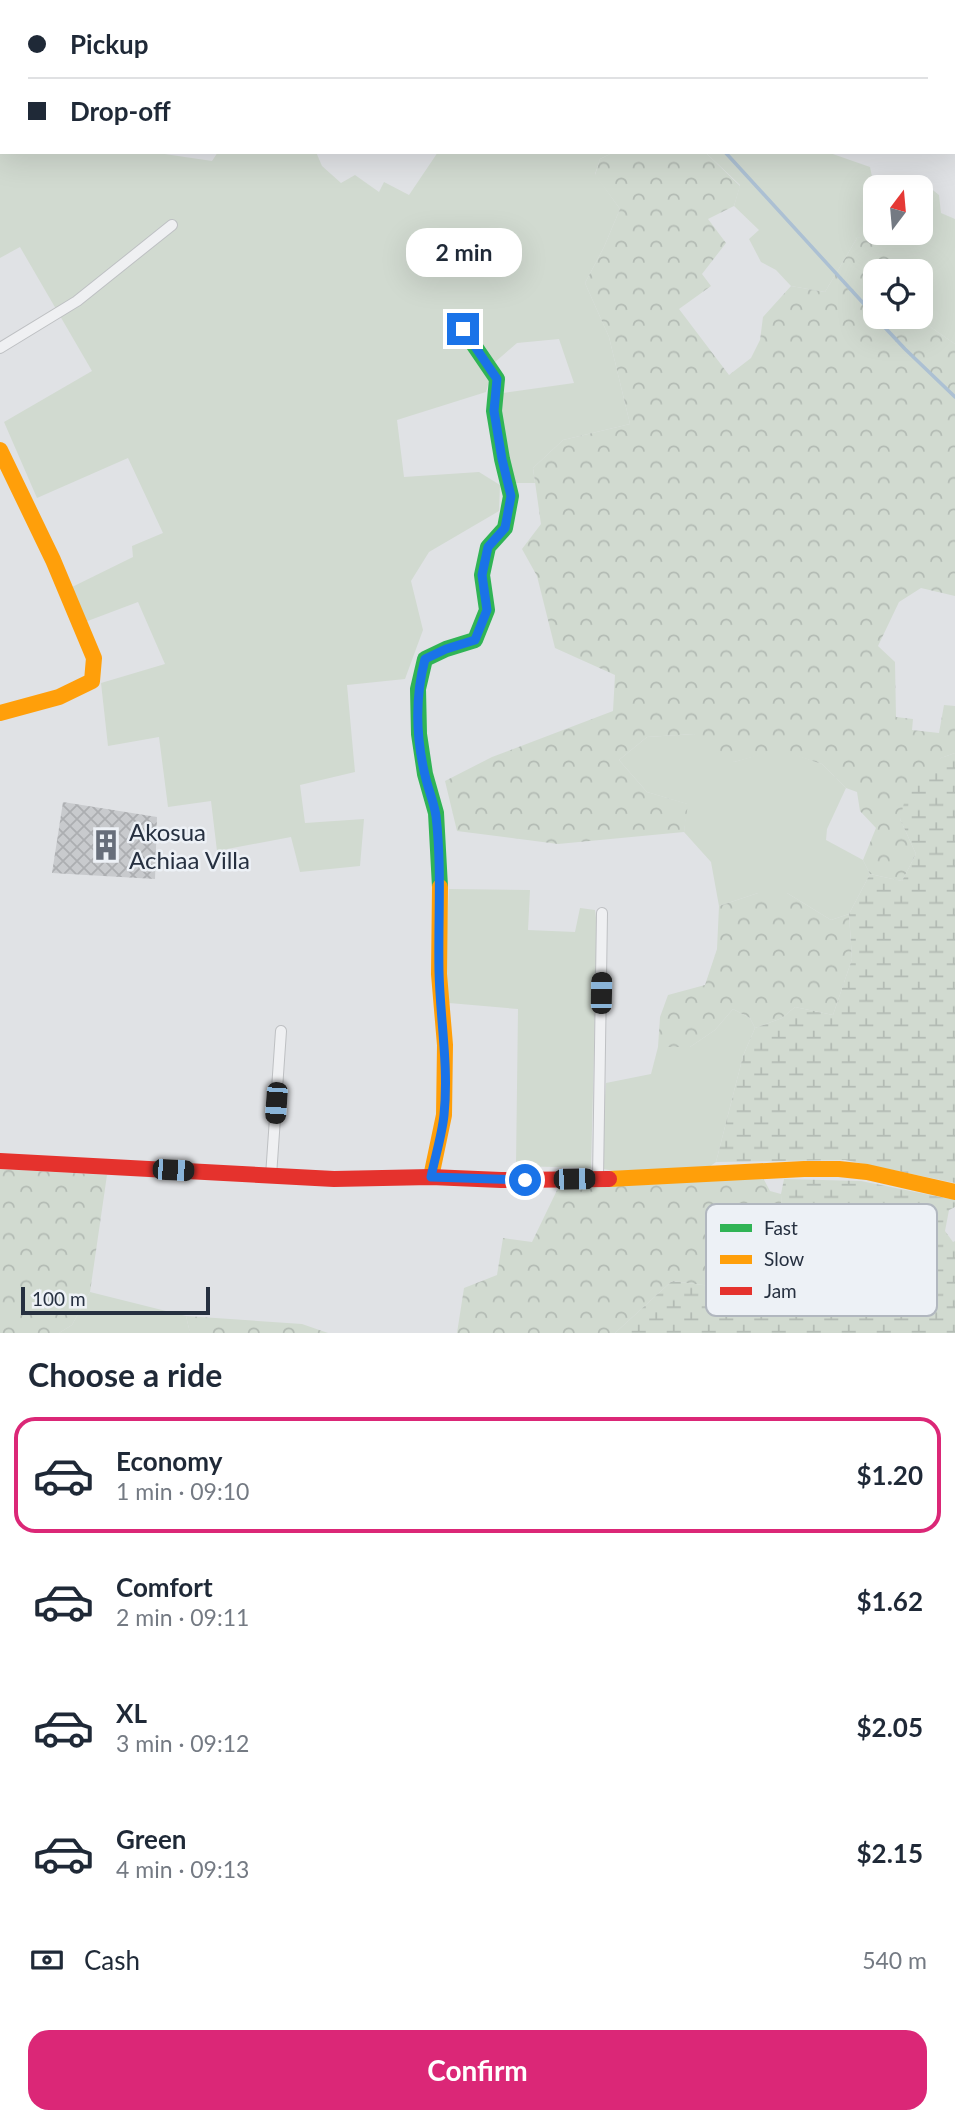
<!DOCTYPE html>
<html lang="en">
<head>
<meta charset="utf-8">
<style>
	:root { --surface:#fff; --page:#f6f6f7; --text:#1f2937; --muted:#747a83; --line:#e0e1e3; --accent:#db2777 }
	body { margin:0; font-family:Lato,sans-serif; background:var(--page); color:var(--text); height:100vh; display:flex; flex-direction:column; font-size:26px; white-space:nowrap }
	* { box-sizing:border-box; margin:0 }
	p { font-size:23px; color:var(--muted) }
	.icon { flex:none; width:38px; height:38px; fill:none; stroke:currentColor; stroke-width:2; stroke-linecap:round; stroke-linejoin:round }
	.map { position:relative; height:1333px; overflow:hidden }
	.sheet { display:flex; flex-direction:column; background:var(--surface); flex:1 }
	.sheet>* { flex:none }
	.banner { position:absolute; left:0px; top:0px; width:956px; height:154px; box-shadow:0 7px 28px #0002; display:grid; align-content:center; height:154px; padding:0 28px; background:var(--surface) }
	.needle { width:46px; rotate:16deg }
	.controls { position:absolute; left:863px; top:175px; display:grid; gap:14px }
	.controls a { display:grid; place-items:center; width:70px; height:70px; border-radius:14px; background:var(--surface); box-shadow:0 7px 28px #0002; font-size:35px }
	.scale { position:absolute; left:21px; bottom:18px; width:189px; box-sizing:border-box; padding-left:7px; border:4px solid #263040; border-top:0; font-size:19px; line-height:24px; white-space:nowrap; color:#263040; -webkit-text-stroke:5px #edf1f6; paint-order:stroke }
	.end { position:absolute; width:32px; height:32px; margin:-16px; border:9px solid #1a73e8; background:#fff; box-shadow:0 0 0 4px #fff }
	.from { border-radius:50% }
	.bubble { position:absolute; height:49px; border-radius:21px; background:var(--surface); box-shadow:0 7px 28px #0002; font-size:23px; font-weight:700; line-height:49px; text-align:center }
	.car { position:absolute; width:21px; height:42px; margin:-21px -10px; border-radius:9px; box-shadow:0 0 5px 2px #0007; background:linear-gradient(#222 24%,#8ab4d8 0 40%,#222 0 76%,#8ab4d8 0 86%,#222 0) }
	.banner b { display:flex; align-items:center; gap:24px; height:66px; font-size:26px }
	.banner b+b { border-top:2px solid var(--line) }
	.banner i { width:18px; height:18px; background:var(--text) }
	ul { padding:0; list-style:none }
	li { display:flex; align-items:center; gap:21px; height:116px; margin:0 14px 10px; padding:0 14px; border:4px solid transparent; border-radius:21px }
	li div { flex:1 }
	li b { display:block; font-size:26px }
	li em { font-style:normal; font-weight:700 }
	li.current { border-color:var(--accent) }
	li>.icon { width:63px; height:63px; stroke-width:1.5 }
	h2 { padding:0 28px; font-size:32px; line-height:84px }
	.pay { display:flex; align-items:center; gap:18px; height:77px; padding:0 28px; font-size:26px }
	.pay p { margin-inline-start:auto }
	.cta { display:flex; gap:14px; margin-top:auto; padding:14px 28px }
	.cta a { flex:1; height:80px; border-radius:21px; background:var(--accent); color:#fff; font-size:28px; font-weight:700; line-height:80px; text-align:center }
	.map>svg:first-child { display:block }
	.grass { fill:#d1dad0 }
	.forest { fill:url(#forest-crowns) }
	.wetland { fill:url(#wetland-marsh) }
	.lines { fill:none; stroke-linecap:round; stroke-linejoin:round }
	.stream { stroke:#acc0d3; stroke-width:3.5 }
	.building { fill:url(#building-cross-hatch) }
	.street-casing { stroke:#bec0c3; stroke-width:12 }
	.street { stroke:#eff0f2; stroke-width:10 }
	.fast { stroke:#30b455; stroke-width:16 }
	.slow { stroke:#ff9f0a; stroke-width:16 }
	.jam { stroke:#e5322d; stroke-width:16 }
	.route { stroke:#1a73e8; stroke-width:9 }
	.labels { text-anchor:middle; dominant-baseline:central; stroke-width:5; stroke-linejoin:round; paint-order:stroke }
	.poi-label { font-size:24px; fill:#263040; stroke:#edf1f6; text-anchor:start }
	.key { fill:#edf1f6; stroke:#b1b7bf; stroke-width:2 }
	.key-label { font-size:19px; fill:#263040 }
</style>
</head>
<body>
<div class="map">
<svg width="955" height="1333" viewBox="0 0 955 1333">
	<defs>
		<pattern id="forest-crowns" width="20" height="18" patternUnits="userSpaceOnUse" patternTransform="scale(1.75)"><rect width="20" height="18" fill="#d1dad0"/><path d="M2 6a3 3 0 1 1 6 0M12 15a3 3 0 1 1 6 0" fill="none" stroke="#b3bbb4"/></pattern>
		<pattern id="wetland-marsh" width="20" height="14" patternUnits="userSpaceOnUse" patternTransform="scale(1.75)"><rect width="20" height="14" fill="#d1dad0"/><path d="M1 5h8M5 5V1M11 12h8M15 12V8" fill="none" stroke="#b3bbb4"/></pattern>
		<pattern id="building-cross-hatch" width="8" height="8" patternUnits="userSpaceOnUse" patternTransform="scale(1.75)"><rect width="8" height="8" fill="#c8cacd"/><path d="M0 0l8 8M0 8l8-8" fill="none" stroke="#acaeb1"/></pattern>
	</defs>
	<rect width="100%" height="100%" fill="#e0e2e5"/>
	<path class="grass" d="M2,116V152H151L212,161L218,152H316L322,166L341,183L355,175L379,192L384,182L409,195L438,152H614L600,159L595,174L620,209L604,247L585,283L609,337L630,424L563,440L533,468L535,483H513L499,420L503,393L574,383L559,339L517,343L494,363L486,392L397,420L404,477L479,472L500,485L499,511L429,552L411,581L423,630L405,679L347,685L355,772L300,785L305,823L364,819L360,866L300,872L291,837L217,851L211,801L168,807L159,737L108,746L101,683L165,664L138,602L85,622L72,587L133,557L132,546L163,533L128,458L37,498L4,422L92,371L20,247L0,258V118Z
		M705,152H827L870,167L875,191V233H920L921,188L929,187L939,195L941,213L955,219V344L929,326L925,282L921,280L920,271H906L901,268L865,237L857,238L825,292L791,286L776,270L761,262L749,239L759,230L734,206L740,185Z
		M694,734L734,762L779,749L822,764L846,788L827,829L826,840L863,860L870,874L849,914L831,920L787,893H758L719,906L711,862L684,832L687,804L647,792L619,760L647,737Z
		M449,889L530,890L528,930L575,932L580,908L595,910L599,940L596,972L591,1168L516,1166L518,1009L449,1003L445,964Z
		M733,1009L750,1018L755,1028L743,1056L716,1162L709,1167L614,1171L604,1169L600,1163L606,1083L651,1074L658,1047H690L715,1030Z
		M90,1292L186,1316L190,1333H59L72,1325Z"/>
	<path class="forest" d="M614,152H705L740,186L734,206L708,219L726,243L702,274L711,286L679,309L729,375L751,358L760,340L763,317L791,286L825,292L857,238L865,236L906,271H875V317H920L921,280L924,282L933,314L929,326L955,344V596L921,588L899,602L878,646L895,662L896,717L913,719L912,730L939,733L944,705L955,706V753L941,758L900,819L916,854L902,881L870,874L863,860L876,828L860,811L857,792L846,788L822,764L779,750L734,762L704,753L694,734L647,737L619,760L647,792L688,804L684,832L558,844L457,831L445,781L492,757L613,711L615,675L555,648L537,576L522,549L541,524L533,468L563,440L630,424L609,337L585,283L604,247L620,209L595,175L600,159Z
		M758,893H787L831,920L849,914L852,959L833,1015L795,1007L782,1018L755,1028L750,1018L733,1009L715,1030L690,1047H658L660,1017L668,995L705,985L717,949L719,906Z
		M0,1169L107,1175L90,1292L72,1325L59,1333H0Z
		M762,1176L770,1191L781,1194L783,1248L758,1275L711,1286L672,1281L615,1333H457L464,1288L497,1275L503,1238L532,1242L559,1186Z
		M186,1316L302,1324L328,1333H190Z"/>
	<path class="wetland" d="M955,753V1183L845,1160L716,1162L743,1056L755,1028L782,1018L795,1007L833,1015L852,959L849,914L870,874L902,881L916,854L900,819L909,783L941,758Z
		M784,1179L861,1181L955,1200V1207L949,1210L945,1231L953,1242L955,1241V1333H615L672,1281L711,1286L758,1275L783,1248L781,1194Z"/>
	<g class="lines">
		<path class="stream" d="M585,0L586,2
			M725,152L875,316
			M875,317L905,349L955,397"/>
	</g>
	<path class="building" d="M63,802L157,817L155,879L52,873Z"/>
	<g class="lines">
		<defs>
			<path id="street" d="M0,348L77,301L172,225
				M271,1176L281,1031
				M598,1179L602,913"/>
		</defs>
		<use href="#street" class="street-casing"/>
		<use href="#street" class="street"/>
		<path class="fast" d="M440,887L436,813L425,774L419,734L418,689L425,659L446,649L475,640L487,610L482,575L488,547L505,528L511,496L502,459L494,411L497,379L463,329"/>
		<path class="slow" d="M0,450L53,560L94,658L92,681L59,697L0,713
			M431,1177L444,1115L445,1045L439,974L440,887
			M609,1179L804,1169H839L867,1172L955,1192"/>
		<path class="jam" d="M0,1161L334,1179L431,1177L501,1180L609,1179"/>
	</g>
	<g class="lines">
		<path class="route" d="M463,329L497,379L494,411L502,459L511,496L505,528L488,547L482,575L487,610L475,640L446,649L425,659C415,697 416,737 425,775C428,789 434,802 436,816C442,868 438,919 439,971C440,1019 449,1066 444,1115C442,1135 435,1157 431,1177L525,1180"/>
	</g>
	<defs>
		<symbol id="building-bare" viewBox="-9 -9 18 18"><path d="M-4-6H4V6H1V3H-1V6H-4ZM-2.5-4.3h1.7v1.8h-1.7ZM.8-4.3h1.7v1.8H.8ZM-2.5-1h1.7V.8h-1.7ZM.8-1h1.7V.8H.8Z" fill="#676e7a" stroke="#edf1f6" stroke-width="2.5" paint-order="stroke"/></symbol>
	</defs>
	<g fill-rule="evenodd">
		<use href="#building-bare" x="84" y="823" width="44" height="44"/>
	</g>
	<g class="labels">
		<g class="poi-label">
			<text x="129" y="831">Akosua<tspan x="129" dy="28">Achiaa Villa</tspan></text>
		</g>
	</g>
	<rect x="706" y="1204" width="231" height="112" rx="10" class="key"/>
	<rect x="720" y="1224" width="32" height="8" fill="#30b455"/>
	<rect x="720" y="1255" width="32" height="9" fill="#ff9f0a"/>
	<rect x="720" y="1287" width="32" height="8" fill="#e5322d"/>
	<g class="key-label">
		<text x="764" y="1235">Fast</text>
		<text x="764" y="1266">Slow</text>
		<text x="764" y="1298">Jam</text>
	</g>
</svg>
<div class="controls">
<a><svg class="needle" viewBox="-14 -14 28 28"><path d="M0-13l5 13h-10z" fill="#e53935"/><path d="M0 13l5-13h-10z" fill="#747a83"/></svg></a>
<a><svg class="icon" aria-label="locate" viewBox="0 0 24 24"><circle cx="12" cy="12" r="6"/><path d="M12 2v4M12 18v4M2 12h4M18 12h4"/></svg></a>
</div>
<div class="scale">100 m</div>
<i class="end from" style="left:525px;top:1180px"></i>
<i class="end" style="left:463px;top:329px"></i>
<div class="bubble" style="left:406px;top:228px;width:116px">2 min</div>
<i class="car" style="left:601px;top:993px;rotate:1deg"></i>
<i class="car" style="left:276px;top:1103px;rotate:184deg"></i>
<i class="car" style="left:173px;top:1170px;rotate:93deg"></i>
<i class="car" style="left:574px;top:1179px;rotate:89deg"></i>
<div class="banner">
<b><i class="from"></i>Pickup</b>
<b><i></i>Drop-off</b>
</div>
</div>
<section class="sheet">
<h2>Choose a ride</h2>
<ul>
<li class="current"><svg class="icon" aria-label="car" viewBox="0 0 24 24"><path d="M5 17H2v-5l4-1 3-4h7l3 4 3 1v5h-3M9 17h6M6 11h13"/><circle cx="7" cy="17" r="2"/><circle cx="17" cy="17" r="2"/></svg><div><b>Economy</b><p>1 min · 09:10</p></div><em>$1.20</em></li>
<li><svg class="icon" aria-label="car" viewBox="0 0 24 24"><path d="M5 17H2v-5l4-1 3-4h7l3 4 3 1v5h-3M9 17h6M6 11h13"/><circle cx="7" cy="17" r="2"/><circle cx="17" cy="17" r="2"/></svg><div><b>Comfort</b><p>2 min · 09:11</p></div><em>$1.62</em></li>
<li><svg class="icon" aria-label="car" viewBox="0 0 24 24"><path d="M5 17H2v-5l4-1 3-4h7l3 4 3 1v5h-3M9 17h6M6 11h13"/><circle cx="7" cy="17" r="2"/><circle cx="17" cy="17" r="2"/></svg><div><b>XL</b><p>3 min · 09:12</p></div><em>$2.05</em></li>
<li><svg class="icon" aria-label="car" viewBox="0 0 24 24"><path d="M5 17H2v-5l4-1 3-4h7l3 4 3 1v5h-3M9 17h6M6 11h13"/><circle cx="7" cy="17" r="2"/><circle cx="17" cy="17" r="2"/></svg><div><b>Green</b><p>4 min · 09:13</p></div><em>$2.15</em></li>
</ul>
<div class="pay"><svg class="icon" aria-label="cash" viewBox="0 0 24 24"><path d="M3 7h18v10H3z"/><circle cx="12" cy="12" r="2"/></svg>Cash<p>540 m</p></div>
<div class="cta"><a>Confirm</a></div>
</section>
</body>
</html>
